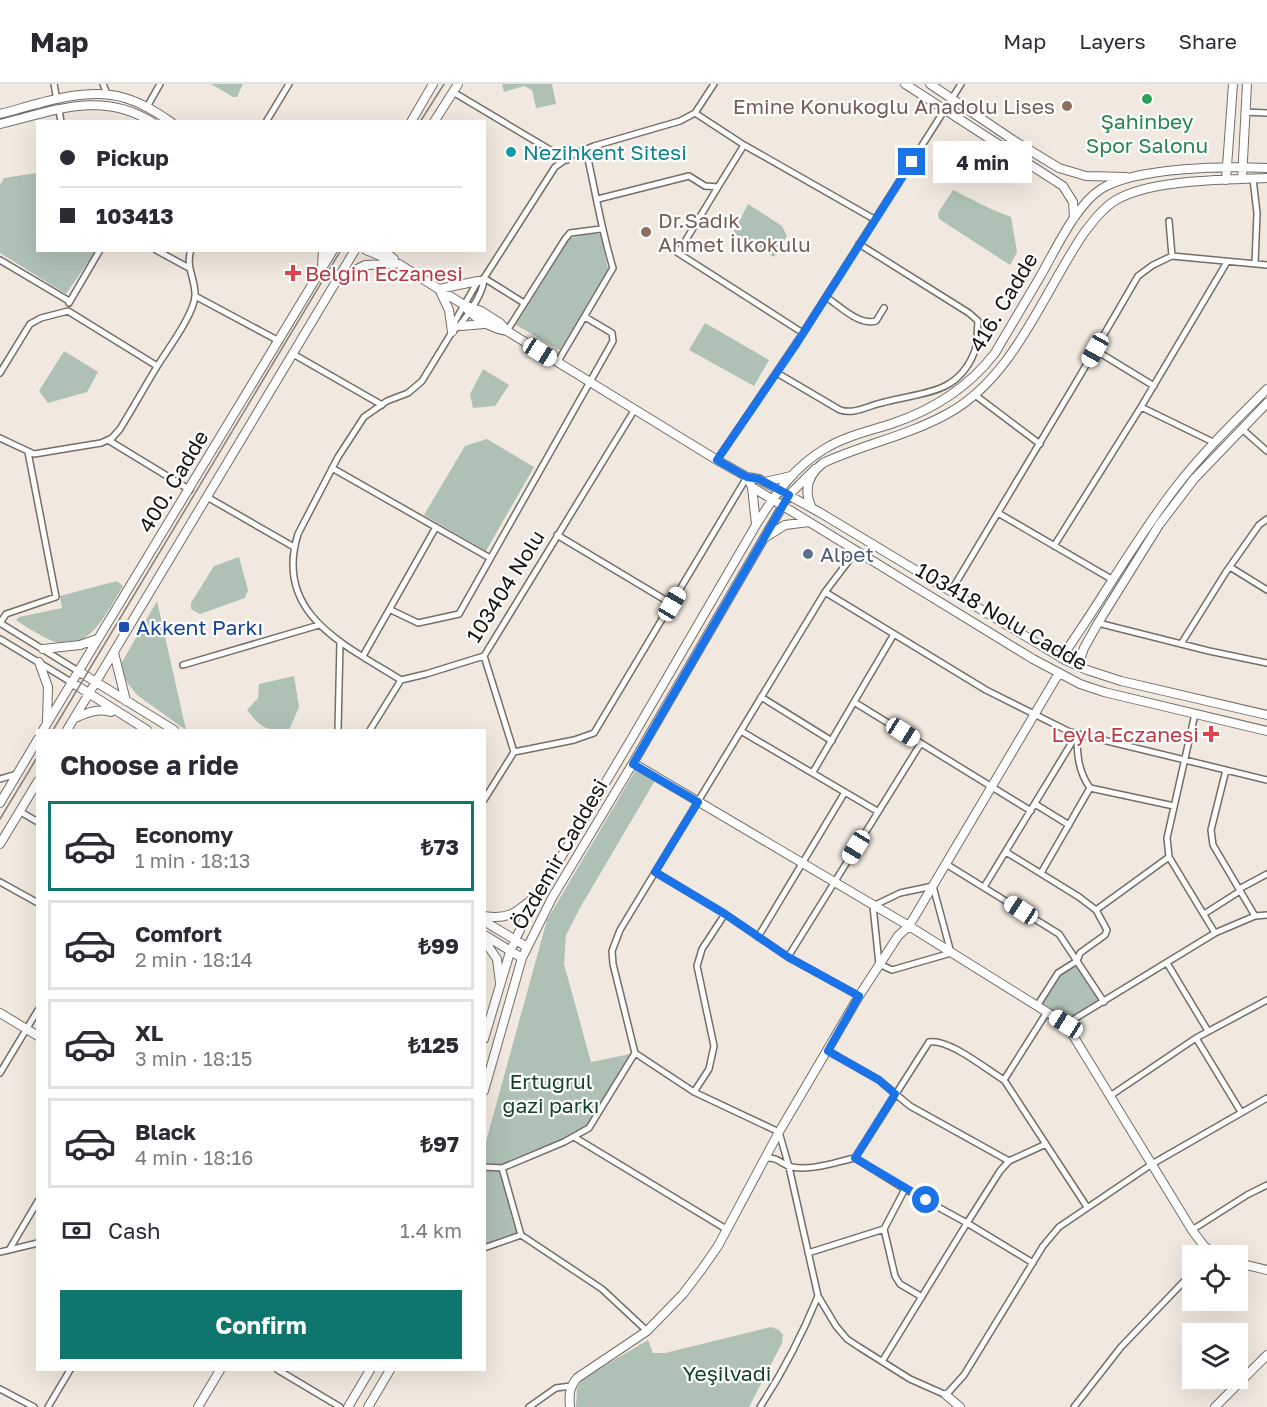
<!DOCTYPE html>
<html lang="en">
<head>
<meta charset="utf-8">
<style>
	:root { --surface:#fff; --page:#f7f7f7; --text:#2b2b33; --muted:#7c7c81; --line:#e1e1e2; --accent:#0f766e }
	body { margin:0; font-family:"Golos Text",sans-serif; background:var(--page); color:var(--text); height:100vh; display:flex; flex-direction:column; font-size:22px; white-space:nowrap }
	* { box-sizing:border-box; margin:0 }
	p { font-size:20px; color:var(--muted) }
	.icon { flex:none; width:33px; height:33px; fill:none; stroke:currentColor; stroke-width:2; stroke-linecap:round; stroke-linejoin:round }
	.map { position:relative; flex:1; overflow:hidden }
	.sheet { position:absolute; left:36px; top:645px; width:450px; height:642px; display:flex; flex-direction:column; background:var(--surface); border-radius:0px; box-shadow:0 6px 24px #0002 }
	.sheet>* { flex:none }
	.hud { position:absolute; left:36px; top:36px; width:450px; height:132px; border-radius:0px; box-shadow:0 6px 24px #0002; display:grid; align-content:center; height:132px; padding:0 24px; background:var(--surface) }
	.controls { position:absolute; left:1182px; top:1161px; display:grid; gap:12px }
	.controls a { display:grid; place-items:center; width:66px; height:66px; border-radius:0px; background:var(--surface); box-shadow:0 6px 24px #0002; font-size:30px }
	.end { position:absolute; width:27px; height:27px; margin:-14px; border:8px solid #1a73e8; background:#fff; box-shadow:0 0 0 3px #fff }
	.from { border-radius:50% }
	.bubble { position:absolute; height:42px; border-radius:0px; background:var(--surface); box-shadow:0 6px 24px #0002; font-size:20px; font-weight:700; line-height:42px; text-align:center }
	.car { position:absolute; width:18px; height:36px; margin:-18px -9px; border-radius:8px; box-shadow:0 0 4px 2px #0007; background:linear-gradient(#fff 24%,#345 0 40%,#fff 0 76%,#345 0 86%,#fff 0) }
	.hud b { display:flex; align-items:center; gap:21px; height:57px; font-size:22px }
	.hud b+b { border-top:2px solid var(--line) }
	.hud i { width:15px; height:15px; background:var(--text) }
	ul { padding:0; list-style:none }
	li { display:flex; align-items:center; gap:18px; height:90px; margin:0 12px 9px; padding:0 12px; border:3px solid var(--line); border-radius:0px }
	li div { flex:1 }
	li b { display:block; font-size:22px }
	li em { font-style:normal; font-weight:700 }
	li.on { border-color:var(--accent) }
	li>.icon { width:54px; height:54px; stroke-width:1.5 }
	h2 { padding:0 24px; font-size:27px; line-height:72px }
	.pay { display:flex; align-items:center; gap:15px; height:66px; padding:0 24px; font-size:22px }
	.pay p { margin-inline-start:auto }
	.primary-button { display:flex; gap:12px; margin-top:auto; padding:12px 24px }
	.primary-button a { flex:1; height:69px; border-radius:0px; background:var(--accent); color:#fff; font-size:24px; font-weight:700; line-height:69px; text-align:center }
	header { display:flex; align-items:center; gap:36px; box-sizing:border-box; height:84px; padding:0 30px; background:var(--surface); border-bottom:2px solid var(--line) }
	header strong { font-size:28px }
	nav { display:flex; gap:33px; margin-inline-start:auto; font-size:21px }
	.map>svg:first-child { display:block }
	.green { fill:#afc1b4 }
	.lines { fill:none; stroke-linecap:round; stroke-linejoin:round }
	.street-casing { stroke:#756e66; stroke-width:8 }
	.secondary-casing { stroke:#756e66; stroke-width:10 }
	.street { stroke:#fff; stroke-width:5 }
	.secondary { stroke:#fff; stroke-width:8 }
	.tram { stroke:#86807a; stroke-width:1.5 }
	.route { stroke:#1a73e8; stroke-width:8 }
	.leisure-dot { fill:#2e9e5b; stroke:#fff; stroke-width:2 }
	.education-dot { fill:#8d6e63; stroke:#fff; stroke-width:2 }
	.culture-dot { fill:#0f9aa8; stroke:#fff; stroke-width:2 }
	.health-dot { fill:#e0444e; stroke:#fff; stroke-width:2 }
	.service-dot { fill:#5c6f8a; stroke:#fff; stroke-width:2 }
	.transit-dot { fill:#1a4fb4; stroke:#fff; stroke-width:2 }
	.labels { text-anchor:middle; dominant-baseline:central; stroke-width:4.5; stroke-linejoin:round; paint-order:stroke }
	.education-label { font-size:21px; fill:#785e54; stroke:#fff; text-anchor:end }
	.leisure-label { font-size:21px; fill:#27864d; stroke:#fff }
	.culture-label { font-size:21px; fill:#0d838f; stroke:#fff; text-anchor:start }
	.health-label { font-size:21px; fill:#be3a42; stroke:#fff; text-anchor:start }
	.street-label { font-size:21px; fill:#171411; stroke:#fff }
	.service-label { font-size:21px; fill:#4e5e75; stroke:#fff; text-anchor:start }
	.transit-label { font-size:21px; fill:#164399; stroke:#fff; text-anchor:start }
	.park-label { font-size:21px; fill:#134326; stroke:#fff }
</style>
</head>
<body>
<header>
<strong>Map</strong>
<nav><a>Map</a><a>Layers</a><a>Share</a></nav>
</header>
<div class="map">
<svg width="1267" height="1323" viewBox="0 0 1267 1323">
	<rect width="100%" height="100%" fill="#f1e9df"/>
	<path class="green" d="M211,0H243L237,13H233Z
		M502,0H552L556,20L536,24L532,6L524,2L504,8Z
		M37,89L38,166L96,167L66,210L0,169V101L4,94Z
		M953,106L991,125L1011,133L1017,168L1010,181L939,135L938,129Z
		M748,120L782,142L787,152L774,173L733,149Z
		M588,150H600L608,185L560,266L516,241L570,154Z
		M705,239L769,276L754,302L689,266Z
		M64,267L98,288L87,308L48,319L39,307Z
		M483,285L509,301L495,322L473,324L470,310Z
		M487,355L534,383L486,467L424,431L465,362Z
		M239,473L248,506L245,514L200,530L191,525V519L214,482Z
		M117,497L123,502C104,532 87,576 44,553C34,548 25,542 16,536L19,533L62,524L60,512Z
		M157,517L186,646L137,611L126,597L121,580Z
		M294,592L299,623L289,646C266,647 261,644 247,626L258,614L259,600Z
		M638,682L657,693L580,824L566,851L564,880L591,978L635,969L589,1044L502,1084L521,1151L485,1164V1061L547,836Z
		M1077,877L1104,918L1066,940L1037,922L1058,889Z
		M771,1243L779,1246L783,1251L782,1259L749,1323H576L577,1304L582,1295L648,1256L653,1269H665Z"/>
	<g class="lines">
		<defs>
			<path id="street" d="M54,0L57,16
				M103,0L107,10
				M453,8L567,76
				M147,23L160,0
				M59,26L61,38
				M1245,28L1267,29
				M695,29L744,61L874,135
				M266,38L289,0
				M1253,95L1257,129L1255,180
				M718,103L678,169L803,249
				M598,115L689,92L705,102L718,103L744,61
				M1169,137L1172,172
				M156,166L189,184
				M0,176L69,217
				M484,194L524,219
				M195,212L279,257
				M826,213C840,222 859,242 876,237L884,224
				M69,219L100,166
				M507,247L565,155L570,149L601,145
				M452,248C464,239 484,209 484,194
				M1095,266L1154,302
				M293,270L382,321
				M557,279L613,184C601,145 595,105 586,66
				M0,289L30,240L41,234L68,227L157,282
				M777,289L840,326C855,331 869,321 885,318C922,308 957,311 974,269C978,260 977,247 978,237L969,229L859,160
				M975,311L1040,360
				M1141,323L1215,359
				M635,325L484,572L426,590L401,596C345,561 273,530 298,450L338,373L364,333L387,317L408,309L422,297L452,248L455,237L478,197L484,194L555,83L572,71L594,62L680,37L695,29L714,0
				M1242,345L1267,367
				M0,354L34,370L101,359L112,354L120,345C133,324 145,302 158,281C168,265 194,230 195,212C196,196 185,183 191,166
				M108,356L190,406
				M717,376L803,249L961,0
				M332,384L490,474
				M207,413L294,463
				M998,429L1113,496
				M557,451L672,520
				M1054,462L1141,323L1227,178
				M857,466L825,508L620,846L612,867L613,880L635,969L694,1008L779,1048L789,1083L818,1212L836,1242L847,1255L859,1263L910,1295L946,1311L964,1291L1043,1162L1059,1143L1152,1080L1267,1014
				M1230,483L1267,506
				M951,507L1078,295L1138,192L1153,181L1172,172L1267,181
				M825,508L986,606L1070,648L1267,696
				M391,526L418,539L459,530L613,257L612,249L585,233
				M0,539L6,530L56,513L28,368
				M0,539L78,587
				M1098,539L1209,567L1267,579
				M0,555L71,598
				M1181,560L1226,488L1259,441L1267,435
				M363,572L436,443
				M484,572L514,668L574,656L594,649L747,393
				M183,581L319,541
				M761,613L832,657
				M854,618L894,550
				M1195,630L1167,754L1169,773L1215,849
				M338,646L340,558
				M370,646L401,596
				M741,647L877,727
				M1077,650C1077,670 1078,687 1090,704L1174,722
				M1226,686L1211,746L1213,761L1255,832
				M813,688L854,618L1031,727
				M0,695L17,690
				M484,716L514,668
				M1035,720L1069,741
				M19,727L38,738
				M1006,768L1079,813L1096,826L1107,846L1105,851L1080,869L1077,877L1058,889L1037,922
				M946,780L1059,850L1104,918
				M655,788L725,830L788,873L859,912
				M1041,789L1090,704
				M0,798L38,819
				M933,802L951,869L892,886L879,880L873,822L900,809Z
				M984,803L1077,650
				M1239,805L1267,790
				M1096,826L1169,773
				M1204,830L1240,807
				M758,853L845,708
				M788,873L921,659
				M1167,879L1208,947
				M1047,928L1004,996L1087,1123
				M1066,940L1215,849L1255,832L1267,831
				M1196,954L1241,1028
				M828,967L879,996L910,1022L1009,1077
				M0,989L38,926
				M694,1008L709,985L714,962L697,882L702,865L725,830
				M1110,1012L1196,954L1267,916
				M574,1053L726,1145
				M765,1074C780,1073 781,1081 792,1083C812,1087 836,1078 855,1074L929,958C948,954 986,985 1004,996
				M855,1074L905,1105L967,1139L883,1276
				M484,1083L502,1084L564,1058L589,1044L635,969
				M502,1084L521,1151L602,1205L647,1247
				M884,1145L895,1192L900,1200L922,1213
				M1192,1146L1247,1111L1267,1101
				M484,1164L521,1151
				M9,1166L38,1117
				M0,1168L38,1159
				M808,1169L884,1145L905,1105
				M1033,1179L967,1139L1000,1087L1009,1077L1046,1060
				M278,1286L340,1323
				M0,1305L34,1323
				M48,1323L70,1286
				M529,1323L556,1304L571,1302
				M760,1323C783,1288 802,1251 818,1212
				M1074,1323L1121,1263L1192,1189"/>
			<path id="secondary" d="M905,0L1063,102L1073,118L1074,134
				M930,0L1013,56L1059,84L1086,92L1126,93
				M0,30C39,20 85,2 125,14C142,19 156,28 171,38
				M411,38L433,0
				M434,38L458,0
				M0,40C54,27 101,6 152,38
				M1242,95L1247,0
				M1226,96L1233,0
				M366,166L399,180L464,221L481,227L500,239L507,247L717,376L747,393L759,395L819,428L1065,576L1087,586L1121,597L1267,631
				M383,166L394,175
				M322,183L323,166
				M338,195L365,181L394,180
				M465,223C477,236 490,244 507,247
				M461,242L484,240
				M452,248L449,226L439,205L478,197
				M747,393L752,403L1033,575L1080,600L1104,608L1267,647
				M765,398L791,392
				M752,403L756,440
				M812,424C803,406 808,391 823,379C864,360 907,352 947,330C1014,294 1043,209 1084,149C1093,137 1103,124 1116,116C1152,95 1225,96 1267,94
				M766,453L785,441L809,438
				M43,565L80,561L97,555
				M114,569L126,617
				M1061,574C1101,518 1134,457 1176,403C1203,368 1236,336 1267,305
				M39,578L48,603L47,637
				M1078,582L1084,564L1098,539L1159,441L1194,395L1267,319
				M78,587L174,646
				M71,598L147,646
				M75,634C87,629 98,624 111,628
				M43,646L333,166
				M67,646L355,166
				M633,679L909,842L1066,940L1192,1146L1204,1162L1218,1172
				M0,719L38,655
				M0,760L38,697
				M484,832C507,836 516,829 532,815
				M484,837L527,863
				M486,852L522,874
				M484,856L497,875L500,899
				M0,929L38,952
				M484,955L510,868L526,832L629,659L756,441C775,410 795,382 826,364C846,352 869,347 891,340C933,326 968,304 995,269C1010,243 1026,217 1041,191C1056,165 1076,121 1101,105C1136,83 1225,82 1267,84
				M484,1007L522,874L552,814L633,679L789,411L815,385
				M1238,1179L1267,1186
				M946,1311L960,1323
				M198,1323L220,1286
				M348,1323L370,1286
				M368,1323L390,1286
				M570,1323C569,1311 569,1304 577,1294L647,1247L683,1210L702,1185L718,1162L779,1048L859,912L898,852L909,842L1059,589
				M1215,1323L1267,1271"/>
		</defs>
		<use href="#street" class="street-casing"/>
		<use href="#secondary" class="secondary-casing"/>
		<use href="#street" class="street"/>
		<use href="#secondary" class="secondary"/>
		<path class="tram" d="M420,38L444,0
			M53,646L341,166
			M0,735L38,672"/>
	</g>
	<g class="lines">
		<path class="route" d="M912,78L795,262L717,376L747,393L759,395L789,411L633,680L698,718L655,788L725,830L788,873L859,912L828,967L879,996L895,1010L855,1074L926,1116"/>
	</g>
	<circle class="leisure-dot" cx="1147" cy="15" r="6"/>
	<g class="education-dot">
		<circle cx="1067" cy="22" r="6"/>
		<circle cx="646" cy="148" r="6"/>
	</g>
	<circle class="culture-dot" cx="511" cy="68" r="6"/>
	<g class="health-dot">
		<path d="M290 180h6v6h6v6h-6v6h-6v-6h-6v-6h6z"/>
		<path d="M1208 641h6v6h6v6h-6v6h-6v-6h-6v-6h6z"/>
	</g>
	<circle class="service-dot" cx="808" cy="470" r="6"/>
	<rect class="transit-dot" x="118" y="537" width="12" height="12" rx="3"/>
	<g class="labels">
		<g class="education-label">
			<text x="1055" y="22">Emine Konukoğlu Anadolu Lises</text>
			<text x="658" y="136" text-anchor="start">Dr.Sadık<tspan x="658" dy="24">Ahmet İlkokulu</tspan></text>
		</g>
		<g class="leisure-label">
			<text x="1147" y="37">Şahinbey<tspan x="1147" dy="24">Spor Salonu</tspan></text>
		</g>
		<g class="culture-label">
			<text x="523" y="68">Nezihkent Sitesi</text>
		</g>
		<g class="health-label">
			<text x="305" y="189">Belgin Eczanesi</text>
			<text x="1199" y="650" text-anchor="end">Leyla Eczanesi</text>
		</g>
		<g class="street-label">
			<text transform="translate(1003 218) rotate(-59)">416. Cadde</text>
			<text transform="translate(173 397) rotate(-59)">400. Cadde</text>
			<text transform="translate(505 502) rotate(-58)">103404 Nolu</text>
			<text transform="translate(1002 532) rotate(30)">103418 Nolu Cadde</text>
			<text transform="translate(559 770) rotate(-60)">Özdemir Caddesi</text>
		</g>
		<g class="service-label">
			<text x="820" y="470">Alpet</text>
		</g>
		<g class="transit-label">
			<text x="136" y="543">Akkent Parkı</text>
		</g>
		<g class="park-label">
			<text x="551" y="997">Ertuğrul<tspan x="551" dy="24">gazi parkı</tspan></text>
			<text x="727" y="1289">Yeşilvadi</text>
		</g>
	</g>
</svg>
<div class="controls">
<a><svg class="icon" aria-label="locate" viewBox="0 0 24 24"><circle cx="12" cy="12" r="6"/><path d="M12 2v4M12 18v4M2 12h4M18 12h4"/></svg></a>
<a><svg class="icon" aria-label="layers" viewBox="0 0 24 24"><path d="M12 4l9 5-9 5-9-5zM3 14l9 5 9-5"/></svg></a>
</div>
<i class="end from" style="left:926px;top:1116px"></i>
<i class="end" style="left:912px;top:78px"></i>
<div class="bubble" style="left:933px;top:57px;width:99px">4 min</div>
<i class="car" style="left:1095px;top:266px;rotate:209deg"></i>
<i class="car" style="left:540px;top:268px;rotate:122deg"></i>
<i class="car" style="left:672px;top:520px;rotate:30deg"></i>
<i class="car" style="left:903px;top:648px;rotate:122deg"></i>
<i class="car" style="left:856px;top:763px;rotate:211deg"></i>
<i class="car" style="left:1021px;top:826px;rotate:303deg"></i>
<i class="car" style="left:1066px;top:940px;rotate:302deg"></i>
<div class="hud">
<b><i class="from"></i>Pickup</b>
<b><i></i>103413</b>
</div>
<section class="sheet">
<h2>Choose a ride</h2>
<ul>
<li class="on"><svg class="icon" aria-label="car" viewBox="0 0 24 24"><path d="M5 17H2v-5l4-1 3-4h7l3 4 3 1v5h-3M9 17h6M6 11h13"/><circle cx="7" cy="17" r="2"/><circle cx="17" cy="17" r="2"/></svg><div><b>Economy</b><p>1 min · 18:13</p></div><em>₺73</em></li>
<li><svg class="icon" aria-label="car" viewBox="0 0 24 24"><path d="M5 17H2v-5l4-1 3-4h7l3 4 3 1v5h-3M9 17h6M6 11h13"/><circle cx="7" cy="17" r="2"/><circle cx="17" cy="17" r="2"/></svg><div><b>Comfort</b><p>2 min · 18:14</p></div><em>₺99</em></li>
<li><svg class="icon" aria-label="car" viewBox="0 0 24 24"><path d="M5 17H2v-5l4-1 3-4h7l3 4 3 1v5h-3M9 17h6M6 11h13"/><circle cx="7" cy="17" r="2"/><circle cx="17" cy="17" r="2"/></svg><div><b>XL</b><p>3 min · 18:15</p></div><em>₺125</em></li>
<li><svg class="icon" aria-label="car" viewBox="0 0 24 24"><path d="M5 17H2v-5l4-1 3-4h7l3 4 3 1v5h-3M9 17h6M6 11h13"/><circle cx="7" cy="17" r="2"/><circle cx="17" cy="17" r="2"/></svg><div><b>Black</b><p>4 min · 18:16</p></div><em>₺97</em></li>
</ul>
<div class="pay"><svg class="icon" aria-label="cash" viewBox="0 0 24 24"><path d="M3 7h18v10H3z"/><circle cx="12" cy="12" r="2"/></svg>Cash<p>1.4 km</p></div>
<div class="primary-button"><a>Confirm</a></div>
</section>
</div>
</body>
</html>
